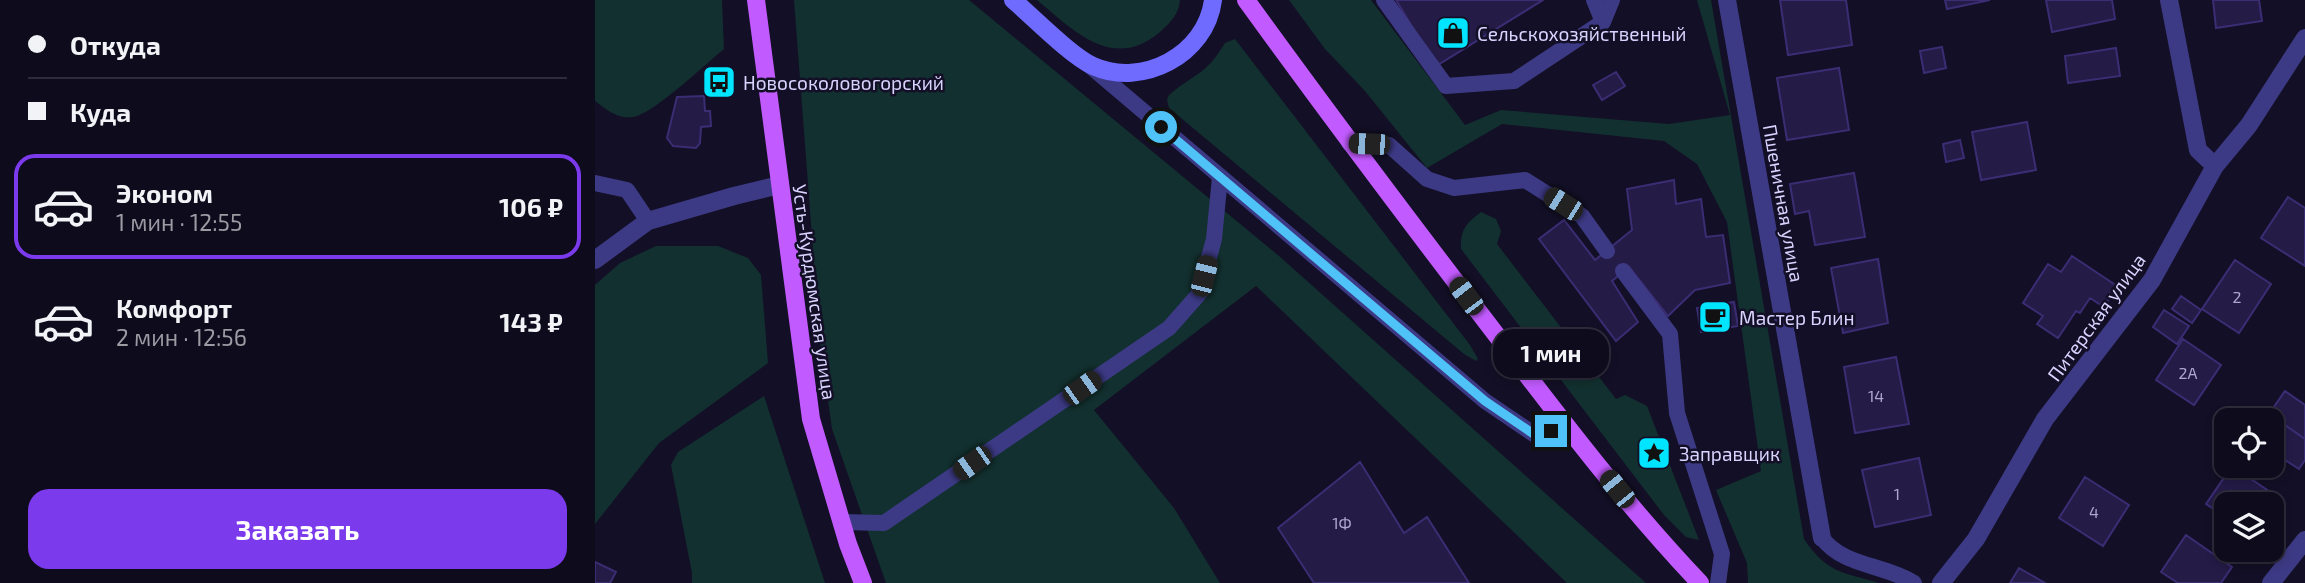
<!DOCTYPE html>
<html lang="ru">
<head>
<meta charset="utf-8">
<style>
	:root { --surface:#0e0b1c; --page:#171425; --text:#f1f3f6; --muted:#9b9ba3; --line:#2e2b3b; --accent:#7c3aed }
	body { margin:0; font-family:"Exo 2",sans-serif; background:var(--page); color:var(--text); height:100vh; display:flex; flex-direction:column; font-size:26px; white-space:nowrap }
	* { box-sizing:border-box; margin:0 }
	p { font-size:23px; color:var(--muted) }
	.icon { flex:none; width:38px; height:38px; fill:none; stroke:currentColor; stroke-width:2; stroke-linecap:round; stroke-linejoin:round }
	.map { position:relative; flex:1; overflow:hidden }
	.side { display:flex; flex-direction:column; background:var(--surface); width:595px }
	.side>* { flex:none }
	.top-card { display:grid; align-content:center; height:154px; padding:0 28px; background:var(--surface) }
	.controls { position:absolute; left:1619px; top:408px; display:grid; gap:14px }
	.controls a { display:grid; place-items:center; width:70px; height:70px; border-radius:14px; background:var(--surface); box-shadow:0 4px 10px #0003,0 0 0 2px var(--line); font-size:35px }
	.end { position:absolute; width:32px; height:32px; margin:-16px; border:9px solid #4fc3f7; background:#111; box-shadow:0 0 0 4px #111 }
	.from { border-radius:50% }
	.bubble { position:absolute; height:49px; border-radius:21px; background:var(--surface); box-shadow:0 4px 10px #0003,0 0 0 2px var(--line); font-size:23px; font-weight:700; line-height:49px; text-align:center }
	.car { position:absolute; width:21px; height:42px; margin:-21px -10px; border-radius:9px; box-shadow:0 0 5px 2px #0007; background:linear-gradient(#222 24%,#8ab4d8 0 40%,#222 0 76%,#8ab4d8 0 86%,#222 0) }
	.top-card b { display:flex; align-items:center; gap:24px; height:66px; font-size:26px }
	.top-card b+b { border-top:2px solid var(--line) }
	.top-card i { width:18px; height:18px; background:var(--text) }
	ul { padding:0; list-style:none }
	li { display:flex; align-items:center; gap:21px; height:105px; margin:0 14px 10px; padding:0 14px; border:4px solid transparent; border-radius:21px }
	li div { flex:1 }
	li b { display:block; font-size:26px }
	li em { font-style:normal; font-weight:700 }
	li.active { border-color:var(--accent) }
	li>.icon { width:63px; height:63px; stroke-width:1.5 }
	.button { display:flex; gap:14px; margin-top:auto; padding:14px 28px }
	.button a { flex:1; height:80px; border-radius:21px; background:var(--accent); color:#fff; font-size:28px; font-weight:700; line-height:80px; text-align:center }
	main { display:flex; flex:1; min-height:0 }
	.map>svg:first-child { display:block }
	.green { fill:#12302f }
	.building { fill:#241b47; stroke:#3b2d73; stroke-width:2 }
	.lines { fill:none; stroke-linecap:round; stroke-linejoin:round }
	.lane { stroke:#3d3a85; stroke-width:16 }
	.street { stroke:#3d3a85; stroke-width:18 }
	.secondary { stroke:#6f6bff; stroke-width:18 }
	.primary { stroke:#c25bff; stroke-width:18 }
	.route { stroke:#4fc3f7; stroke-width:9 }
	.labels { text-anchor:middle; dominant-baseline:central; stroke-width:5; stroke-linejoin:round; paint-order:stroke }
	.number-label { font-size:16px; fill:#aca6d1 }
	.poi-label { font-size:19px; fill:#d9d4ff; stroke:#130f26; text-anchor:start }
	.street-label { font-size:19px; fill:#d9d4ff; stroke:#130f26 }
</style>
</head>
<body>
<main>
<section class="side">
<div class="top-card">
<b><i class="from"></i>Откуда</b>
<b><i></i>Куда</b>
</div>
<ul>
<li class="active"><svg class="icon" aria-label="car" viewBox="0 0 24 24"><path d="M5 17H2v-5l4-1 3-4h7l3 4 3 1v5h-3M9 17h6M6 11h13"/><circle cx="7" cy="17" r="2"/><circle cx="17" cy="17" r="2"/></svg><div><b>Эконом</b><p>1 мин · 12:55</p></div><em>106 ₽</em></li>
<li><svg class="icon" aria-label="car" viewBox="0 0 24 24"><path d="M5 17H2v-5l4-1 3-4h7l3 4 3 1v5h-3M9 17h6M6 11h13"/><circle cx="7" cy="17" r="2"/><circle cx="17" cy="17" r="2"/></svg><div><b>Комфорт</b><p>2 мин · 12:56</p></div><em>143 ₽</em></li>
</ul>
<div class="button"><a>Заказать</a></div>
</section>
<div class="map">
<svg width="1710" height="583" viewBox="0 0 1710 583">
	<rect width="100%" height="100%" fill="#130f26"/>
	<path class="green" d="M0,0H127L129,49C112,63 57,115 38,117C22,119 12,110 0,101Z
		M199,0H374L684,256L1051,583H972L661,286L499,410L579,508L625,583H291L237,429L225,342Z
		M442,0H585C584,14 575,23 565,32C518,72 479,31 442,0Z
		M694,0H776L870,125L906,110L1074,124L1135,115L1102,0H1116L1209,539C1232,573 1247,572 1284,583H1153L1152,563L1121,490L1166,471L1132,222L1102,164L1069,141L907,124L832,168L770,91L730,49Z
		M640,39L875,345L883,359L881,361L869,354L574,108L572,100L574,95C600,73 610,76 630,43Z
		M886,212L901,219L906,231L902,244L1021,399L1030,395L1052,406L1104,540L1091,537L1069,515L866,249C865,230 871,223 886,212Z
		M61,246H123L153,258L166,275L173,363L64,443L0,524V285L25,263Z
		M169,396L230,583H97V573L76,465L83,452Z"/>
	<path class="building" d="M801,0H948L841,66Z
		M1185,0H1251L1257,45L1193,55Z
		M1350,0H1395L1352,9Z
		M1451,0H1517L1520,19L1457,32Z
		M1618,0H1664L1667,21L1621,28Z
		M1347,47L1351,68L1329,73L1325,51Z
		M1521,48L1525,76L1473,83L1470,56Z
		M1244,68L1254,130L1192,140L1182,78Z
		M1021,72L1030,86L1007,100L998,85Z
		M109,96L110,111H115L116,126L106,127L105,143L101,148L78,146L72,138L82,97Z
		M1432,122L1441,170L1386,180L1377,132Z
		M1365,140L1369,158L1351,162L1348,144Z
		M1259,173L1270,237L1220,245L1214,211L1200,214L1195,184Z
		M1079,180L1081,204L1106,199L1111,237L1128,235L1135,283L1100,290L1073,316L1034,267L1017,281L1043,322L1021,341L944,239L969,220L1000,260L1037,230L1032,189Z
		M1693,197L1710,208V266L1666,238Z
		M1477,256L1522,286L1509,307L1495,298L1485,313L1481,311L1463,338L1442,324L1448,316L1428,303L1453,264L1466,272Z
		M1283,259L1293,323L1248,333L1236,268Z
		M1640,260L1676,284L1644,333L1607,309Z
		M1586,296L1606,310L1597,323L1577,309Z
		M1139,302L1143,326L1106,332L1102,308Z
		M1569,310L1594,326L1582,344L1558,327Z
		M1588,339L1626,365L1599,405L1561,380Z
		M1301,357L1314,424L1260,433L1249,367Z
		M1690,391L1710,405V439L1674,414Z
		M1674,414L1710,439V460L1704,469L1676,451V420H1670Z
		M1324,458L1336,515L1280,527L1267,470Z
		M765,462L809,533L832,517L874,583H719L683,528Z
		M1637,466L1684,498L1676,509V504H1631V517L1611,504Z
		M1490,477L1534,505L1508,546L1464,518Z
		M1591,535L1637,567L1626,583H1583L1566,572Z
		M0,562L21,572L15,583H0Z
		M1424,568L1450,583H1415Z"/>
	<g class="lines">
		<path class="lane" d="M789,0L851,86L919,81L1008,22L1017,0
			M999,0L1008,22
			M495,66L890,401L940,435L972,428
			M754,143L794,145L832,179L859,188L930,180L987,216L1012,251
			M0,183L32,190L53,221
			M1028,271L1075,334L1082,413L1127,554L1123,583
			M247,522L289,523L574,328L604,294L619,239L625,177
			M1227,538C1249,567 1289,564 1319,583"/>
		<path class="street" d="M1132,0L1227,538
			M1574,0L1603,150L1620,166
			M0,260L53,221L139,196L184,185
			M1346,583L1381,539L1450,419L1557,280L1620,166L1654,125L1710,38
			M1676,583L1710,540"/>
		<path class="secondary" d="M418,0C438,17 476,56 498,66C547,88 611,55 618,0"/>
		<path class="primary" d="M161,0L216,419L253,544L268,583
			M651,0C730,109 811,217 893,324C961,413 1028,502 1105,583"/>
	</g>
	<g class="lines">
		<path class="route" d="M566,127L890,401L940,435L956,431"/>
	</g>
	<defs>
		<symbol id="shop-square" viewBox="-11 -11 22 22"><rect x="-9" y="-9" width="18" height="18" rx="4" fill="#00e5ff" stroke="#130f26"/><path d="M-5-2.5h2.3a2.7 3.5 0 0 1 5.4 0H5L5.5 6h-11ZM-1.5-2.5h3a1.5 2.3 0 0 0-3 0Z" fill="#111"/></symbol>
		<symbol id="bus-square" viewBox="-11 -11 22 22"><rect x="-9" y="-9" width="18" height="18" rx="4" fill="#00e5ff" stroke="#130f26"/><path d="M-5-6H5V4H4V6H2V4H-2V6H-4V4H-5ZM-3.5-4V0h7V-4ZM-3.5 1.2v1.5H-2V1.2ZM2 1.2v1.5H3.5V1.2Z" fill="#111"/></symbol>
		<symbol id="cafe-square" viewBox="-11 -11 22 22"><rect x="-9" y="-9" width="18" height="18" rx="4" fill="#00e5ff" stroke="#130f26"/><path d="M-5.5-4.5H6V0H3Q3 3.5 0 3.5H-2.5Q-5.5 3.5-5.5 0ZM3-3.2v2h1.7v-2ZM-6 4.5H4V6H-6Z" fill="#111"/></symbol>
		<symbol id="sight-square" viewBox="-11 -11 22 22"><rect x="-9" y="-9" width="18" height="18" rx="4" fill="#00e5ff" stroke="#130f26"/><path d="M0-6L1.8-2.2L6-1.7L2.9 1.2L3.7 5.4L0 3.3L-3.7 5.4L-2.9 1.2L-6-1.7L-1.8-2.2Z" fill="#111"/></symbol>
	</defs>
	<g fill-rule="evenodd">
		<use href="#shop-square" x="839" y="14" width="38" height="38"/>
		<use href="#bus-square" x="105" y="63" width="38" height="38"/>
		<use href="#cafe-square" x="1101" y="298" width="38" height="38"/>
		<use href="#sight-square" x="1040" y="434" width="38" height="38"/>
	</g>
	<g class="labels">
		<g class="number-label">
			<text x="1642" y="296">2</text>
			<text x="1593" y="372">2А</text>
			<text x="1281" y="395">14</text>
			<text x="1302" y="493">1</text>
			<text x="1499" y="511">4</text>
			<text x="747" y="522">1Ф</text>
		</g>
		<g class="poi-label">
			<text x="882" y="33">Сельскохозяйственный</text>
			<text x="148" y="82">Новосоколовогорский</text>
			<text x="1144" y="317">Мастер Блин</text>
			<text x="1084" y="453">Заправщик</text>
		</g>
		<g class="street-label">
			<text transform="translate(1189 203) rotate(80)">Пшеничная улица</text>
			<text transform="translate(220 292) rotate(82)">Усть-Курдюмская улица</text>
			<text transform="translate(1501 317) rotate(-54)">Питерская улица</text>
		</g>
	</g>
</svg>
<div class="controls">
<a><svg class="icon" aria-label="locate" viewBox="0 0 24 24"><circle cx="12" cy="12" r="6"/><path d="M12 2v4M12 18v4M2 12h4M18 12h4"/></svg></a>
<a><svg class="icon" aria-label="layers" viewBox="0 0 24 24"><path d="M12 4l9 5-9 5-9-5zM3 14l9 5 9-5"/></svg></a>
</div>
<i class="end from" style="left:566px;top:127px"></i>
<i class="end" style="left:956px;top:431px"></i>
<div class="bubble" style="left:898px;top:329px;width:116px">1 мин</div>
<i class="car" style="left:774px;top:144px;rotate:272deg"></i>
<i class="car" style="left:968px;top:204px;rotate:302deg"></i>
<i class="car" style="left:609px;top:276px;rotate:14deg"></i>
<i class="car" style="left:871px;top:296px;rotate:323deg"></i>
<i class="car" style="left:487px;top:388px;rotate:55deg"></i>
<i class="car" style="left:377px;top:463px;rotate:235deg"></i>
<i class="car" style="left:1022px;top:489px;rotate:321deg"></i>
</div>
</main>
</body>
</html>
